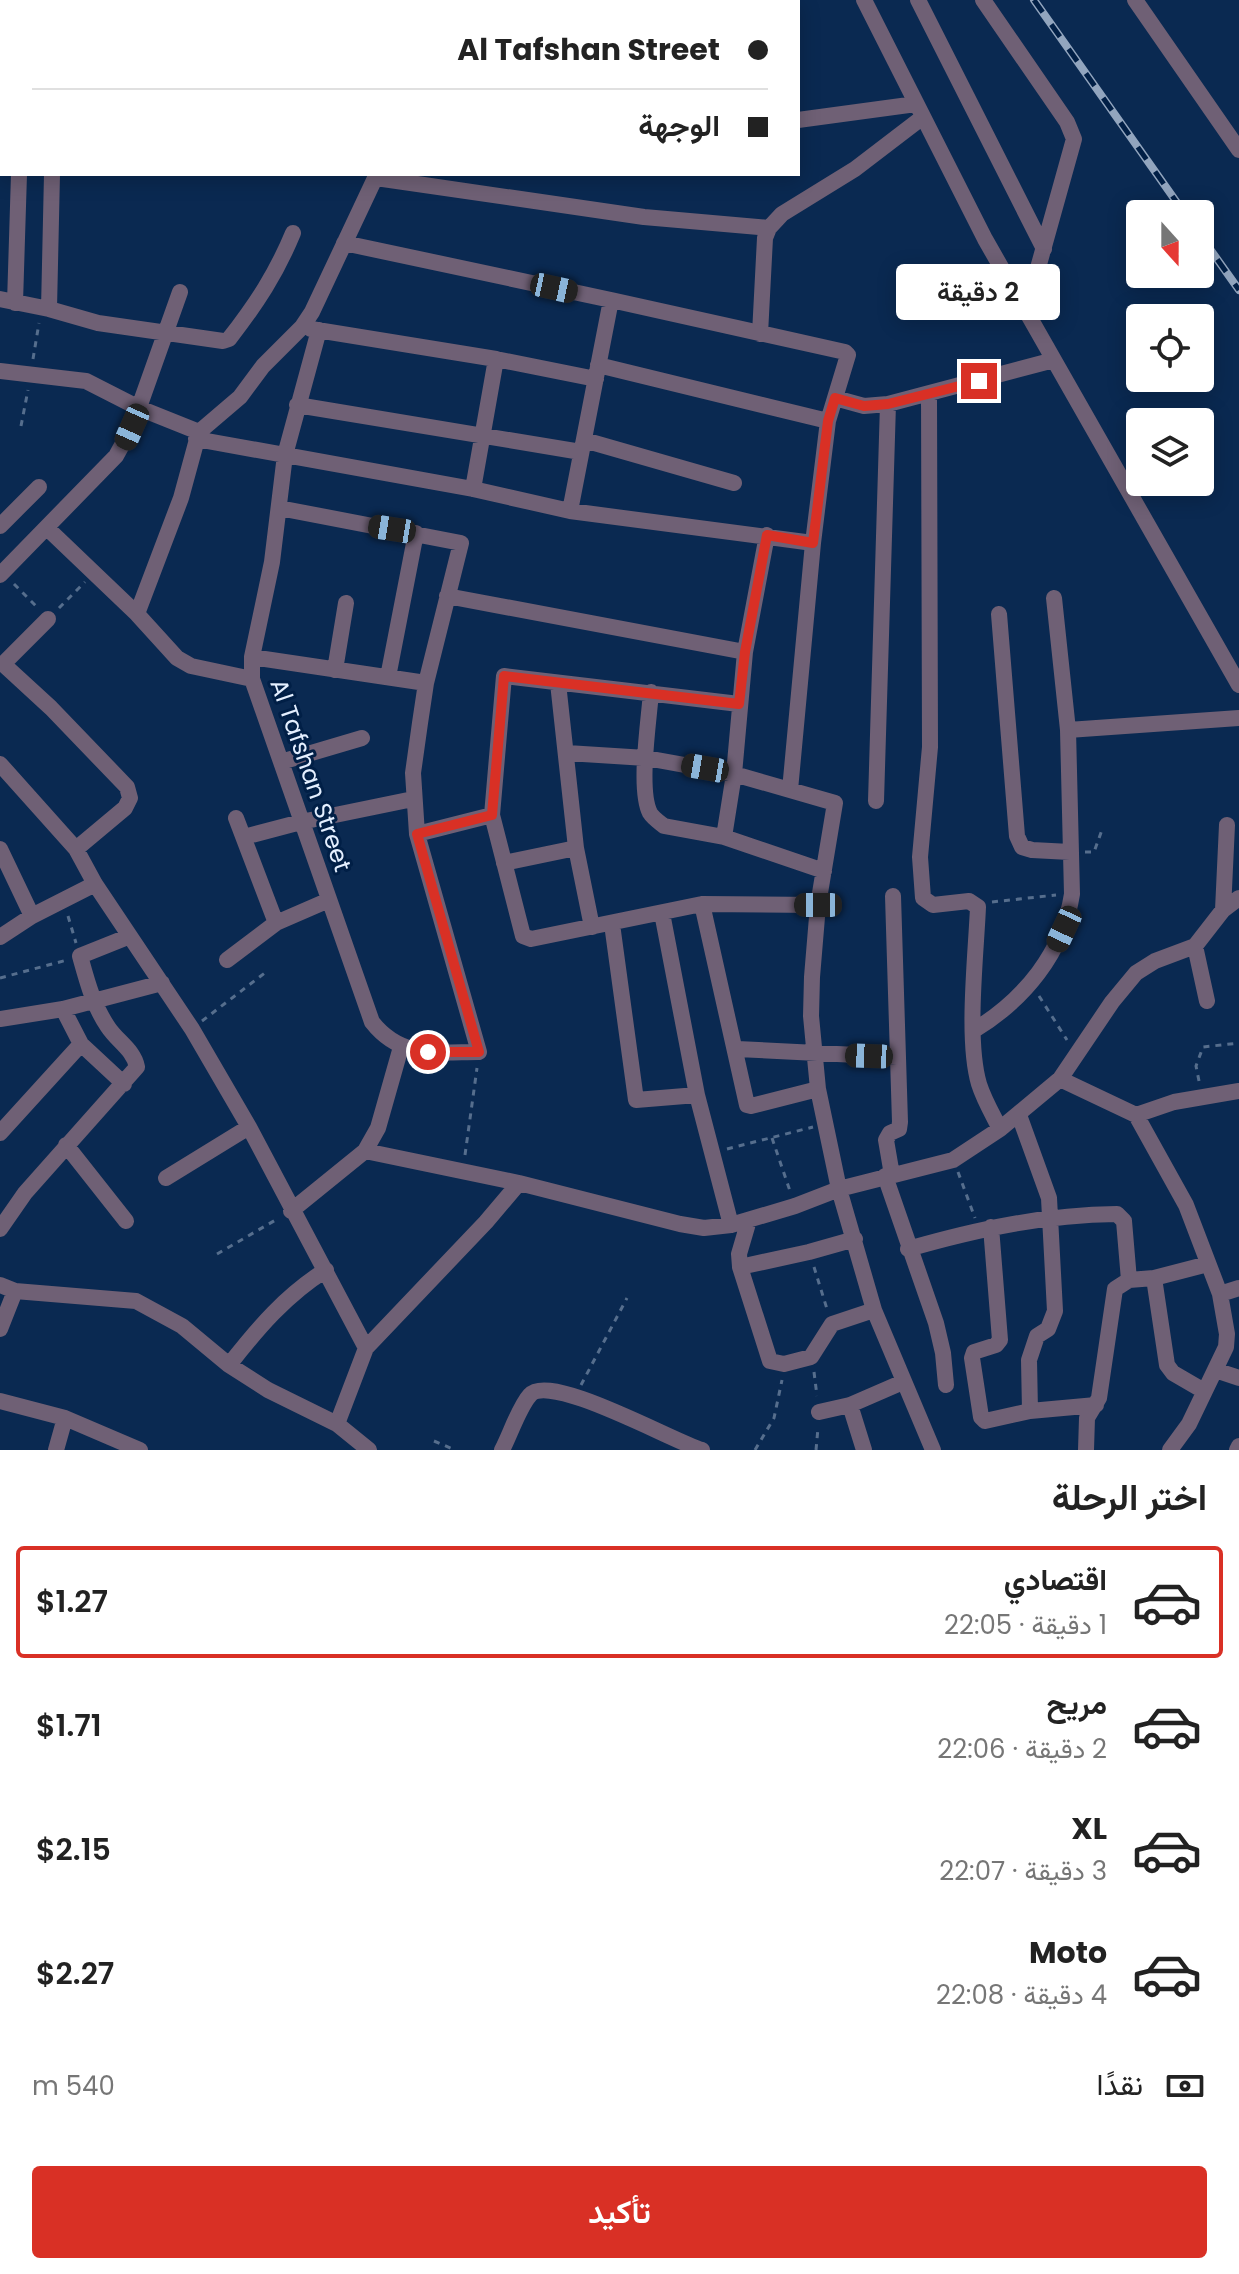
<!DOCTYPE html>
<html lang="ar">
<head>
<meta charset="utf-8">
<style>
	:root { --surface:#fff; --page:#f6f6f6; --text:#222; --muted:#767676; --line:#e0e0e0; --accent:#d93025 }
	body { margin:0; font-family:Poppins,Vazirmatn,sans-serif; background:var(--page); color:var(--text); direction:rtl; height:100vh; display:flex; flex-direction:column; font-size:30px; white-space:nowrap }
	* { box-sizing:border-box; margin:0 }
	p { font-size:26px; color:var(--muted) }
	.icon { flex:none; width:44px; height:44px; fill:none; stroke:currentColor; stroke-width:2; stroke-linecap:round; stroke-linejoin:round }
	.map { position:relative; height:1450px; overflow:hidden; direction:ltr }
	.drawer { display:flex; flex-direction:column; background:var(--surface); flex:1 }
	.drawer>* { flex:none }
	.top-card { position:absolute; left:0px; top:0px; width:800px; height:176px; box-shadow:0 4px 20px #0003; direction:rtl; display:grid; align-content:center; height:176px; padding:0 32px; background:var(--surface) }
	.needle { width:52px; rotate:159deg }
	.buttons { position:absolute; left:1126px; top:200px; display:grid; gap:16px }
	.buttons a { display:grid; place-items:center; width:88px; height:88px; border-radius:8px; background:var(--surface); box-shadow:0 4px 20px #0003; font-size:40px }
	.end { position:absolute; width:36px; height:36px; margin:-18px; border:10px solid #d93025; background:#fff; box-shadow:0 0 0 4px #fff }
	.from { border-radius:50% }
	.bubble { position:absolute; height:56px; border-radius:8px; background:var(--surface); box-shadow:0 4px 20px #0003; font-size:26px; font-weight:600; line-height:56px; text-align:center; direction:rtl }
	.car { position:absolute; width:24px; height:48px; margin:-24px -12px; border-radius:10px; box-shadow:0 0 6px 2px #0007; background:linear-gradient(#222 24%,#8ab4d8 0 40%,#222 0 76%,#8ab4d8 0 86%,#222 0) }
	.top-card b { display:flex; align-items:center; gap:28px; height:76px; font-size:30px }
	.top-card b+b { border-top:2px solid var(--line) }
	.top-card i { width:20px; height:20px; background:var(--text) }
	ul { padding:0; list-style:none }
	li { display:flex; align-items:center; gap:24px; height:112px; margin:0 16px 12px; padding:0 16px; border:4px solid transparent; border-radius:8px }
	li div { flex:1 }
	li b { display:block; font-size:30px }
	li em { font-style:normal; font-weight:600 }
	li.current { border-color:var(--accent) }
	li>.icon { width:72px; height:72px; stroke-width:1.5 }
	h2 { padding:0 32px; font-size:36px; line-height:96px }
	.pay { display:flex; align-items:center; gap:20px; height:88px; padding:0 32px; font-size:30px }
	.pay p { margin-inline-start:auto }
	.primary-button { display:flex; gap:16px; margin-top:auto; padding:16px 32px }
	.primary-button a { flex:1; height:92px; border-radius:8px; background:var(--accent); color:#fff; font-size:32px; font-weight:600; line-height:92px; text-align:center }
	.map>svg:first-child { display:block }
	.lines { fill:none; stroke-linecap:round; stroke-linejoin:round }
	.path { stroke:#566e8d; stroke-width:3; stroke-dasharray:6 6; stroke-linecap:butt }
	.minor { stroke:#6f6075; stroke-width:16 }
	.rail-casing { stroke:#92a5be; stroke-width:8 }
	.rail { stroke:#011f46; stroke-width:5; stroke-dasharray:15; stroke-linecap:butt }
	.route { stroke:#d93025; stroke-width:10 }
	.labels { text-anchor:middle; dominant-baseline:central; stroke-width:6; stroke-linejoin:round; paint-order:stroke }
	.street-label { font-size:24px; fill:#e4efff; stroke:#011f46 }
</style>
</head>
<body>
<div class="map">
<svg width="1239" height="1450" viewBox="0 0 1239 1450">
	<rect width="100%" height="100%" fill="#0a2951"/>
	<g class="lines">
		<path class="path" d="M0,25H2
			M33,359L39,323
			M21,426L28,390
			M14,584L37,607
			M59,608L85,582
			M1085,852H1094L1103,827
			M992,902L1056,895
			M68,916L76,943
			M0,978L67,960
			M1039,996L1067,1040
			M202,1021L266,972
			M1199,1081L1196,1066L1203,1047L1239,1043
			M772,1138L790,1191
			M727,1149L813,1127
			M465,1155L477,1068
			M958,1172L975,1218
			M217,1254L279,1218
			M814,1267L827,1309
			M814,1372L817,1396
			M581,1385L627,1298
			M434,1441L455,1450
			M755,1450L774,1418L782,1380
			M816,1450L818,1428"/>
		<path class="minor" d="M54,0V2
			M864,0L985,239L1239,685
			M918,0L1044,249
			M983,0L1067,122L1074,139L1026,311
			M1135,0L1239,150
			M399,2V0
			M507,2V0
			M588,2V0
			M798,120L916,104
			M376,178L644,217L769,228
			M344,243L611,300L570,511
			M0,299L49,309L98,323L223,341L229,339C257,303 276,274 293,233
			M611,300L845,352L848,355L828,421L813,543L790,790
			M15,303L19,174
			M49,309L52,174
			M311,329L496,359L596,379
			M760,334L765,238L769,228L782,214L855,169L923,117
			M598,365L828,421
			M0,371L86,381L139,408L199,432
			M929,395L930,747L920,857L923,898L933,905L969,901L978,907C976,955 966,1040 979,1084C984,1100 993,1115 1000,1129
			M835,398L864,406L888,404
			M297,405L581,452
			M196,439L473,489L570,511L813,543
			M584,440L734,483
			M473,489L496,359
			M279,508L461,543L426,683L420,723L413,773L417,834L479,1052C437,1052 401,1059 372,1022L252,679V657L272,562L285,455L319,330
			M0,526L39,487
			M47,528L137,614L177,658L191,666L252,679
			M0,575L116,456L132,427L180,292
			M447,596L745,652
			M137,614L181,498L199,432L240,397L263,366L302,327L312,312L377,174
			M999,614L1017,836L1022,847L1032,850L1070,852
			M48,619L3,664L51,708L127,787L130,798L125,808L76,849
			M252,657L426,683
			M335,670L346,603
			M388,677L416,533
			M558,683L576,848L592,927
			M651,692C649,720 638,790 650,813C653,818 659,822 664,826L724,837L824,871
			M739,704L504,676L492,815L523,936L531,939L702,904L818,905
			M1068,730L1239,718
			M567,753L646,758L734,774L835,803L818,905L812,977L811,1016L818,1089L839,1189L874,1310L933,1450
			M281,762L362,738
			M0,764L76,849L95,884L192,1029L249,1127L366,1348
			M876,801L888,404L1054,360
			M236,818L276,923
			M417,834L492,815
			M244,837L301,822L413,799
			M724,837L734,774L745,652L767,535
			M0,849L32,916
			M504,863L576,848
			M702,904L747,1105L751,1106L818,1089
			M1223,910L1227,825
			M662,913L697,1095L731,1225
			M612,924L636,1100L697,1095
			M0,937L32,916L95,884
			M1195,946L1207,1001
			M227,960L276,923L329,900
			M63,1009L81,1044L124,1084
			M0,1019L63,1009L162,983
			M973,1031C1024,1000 1063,953 1072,894L1068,730L1054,598
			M737,1049L897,1057
			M1060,1079L1136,1115L1186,1205L1220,1294L1227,1334L1226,1347L1189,1424L1170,1450
			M1019,1115L1049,1198L1055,1311L1048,1329L1037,1336L1029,1360L1030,1411
			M1136,1115L1174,1102L1239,1091
			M0,1133L81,1044
			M66,1145L126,1221
			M365,1151L519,1183L680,1224L704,1228L731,1225L795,1206L839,1189L953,1160L1000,1129L1060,1079L1112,1002L1136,973L1155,961L1195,946L1223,910L1239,898
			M892,1175L886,1140L890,1133L899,1129L900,1122L893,896
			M885,1176L936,1323L943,1353L946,1385
			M166,1178L249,1127
			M291,1211L365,1151L378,1128L401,1047
			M749,1220L739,1254L740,1267L770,1361L784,1364L811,1357L832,1324L874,1310
			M991,1227L1000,1340L996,1345L974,1352L972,1358L981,1417L985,1421L1030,1411L1096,1405
			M0,1229L25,1193L137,1067C134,1050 117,1041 108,1027C93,1005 87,981 80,956L130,936
			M908,1249C978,1229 1043,1215 1117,1214L1124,1221L1129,1280
			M740,1267L809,1252L855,1239
			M1154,1278L1167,1365L1173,1373L1204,1391
			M0,1285L15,1291L136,1301L182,1326L229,1365L268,1390L337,1424L369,1450
			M1220,1294L1239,1288
			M0,1329L15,1291
			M229,1365C258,1328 286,1295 326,1270
			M1215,1370L1239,1378
			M0,1401L65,1418L140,1450
			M850,1405L864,1450
			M819,1412L850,1405L903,1382
			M337,1424L366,1348L486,1222L519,1183
			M56,1450L65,1418
			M502,1450C510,1435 519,1407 530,1395C550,1372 674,1442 702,1450
			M1086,1450L1087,1418L1099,1398L1115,1289L1129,1280L1154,1278L1208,1264
			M1237,1450L1239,1446"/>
		<defs>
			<path id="rail" d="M1034,0L1185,214
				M1200,235L1239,290"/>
		</defs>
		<use href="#rail" class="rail-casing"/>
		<use href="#rail" class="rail"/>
	</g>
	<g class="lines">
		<path class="route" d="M428,1052H479L417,834L492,815L504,676L739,704L745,652L767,535L813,543L828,421L835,398L864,406L888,404L979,381"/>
	</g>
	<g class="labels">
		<g class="street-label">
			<text transform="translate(311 775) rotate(71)">Al Tafshan Street</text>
		</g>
	</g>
</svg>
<div class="buttons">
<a><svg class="needle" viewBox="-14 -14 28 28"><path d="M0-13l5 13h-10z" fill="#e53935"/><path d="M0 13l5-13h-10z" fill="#767676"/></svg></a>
<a><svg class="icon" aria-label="locate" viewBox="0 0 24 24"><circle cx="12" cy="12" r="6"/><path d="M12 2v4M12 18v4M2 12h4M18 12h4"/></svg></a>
<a><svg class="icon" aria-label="layers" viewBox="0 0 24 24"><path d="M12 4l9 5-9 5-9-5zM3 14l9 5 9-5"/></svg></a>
</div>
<i class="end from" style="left:428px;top:1052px"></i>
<i class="end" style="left:979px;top:381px"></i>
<div class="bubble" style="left:896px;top:264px;width:164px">2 دقيقة</div>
<i class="car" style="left:554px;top:288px;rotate:102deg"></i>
<i class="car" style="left:132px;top:427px;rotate:204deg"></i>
<i class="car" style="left:392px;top:529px;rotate:279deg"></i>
<i class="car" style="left:705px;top:768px;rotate:280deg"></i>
<i class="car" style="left:818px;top:905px;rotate:270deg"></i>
<i class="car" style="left:1064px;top:929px;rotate:205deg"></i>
<i class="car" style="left:869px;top:1056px;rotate:272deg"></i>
<div class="top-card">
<b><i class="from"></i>Al Tafshan Street</b>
<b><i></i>الوجهة</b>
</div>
</div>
<section class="drawer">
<h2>اختر الرحلة</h2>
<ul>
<li class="current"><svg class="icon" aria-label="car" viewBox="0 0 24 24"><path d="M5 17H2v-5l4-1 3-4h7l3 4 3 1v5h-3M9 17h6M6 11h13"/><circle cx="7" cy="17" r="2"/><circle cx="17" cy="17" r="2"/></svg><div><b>اقتصادي</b><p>1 دقيقة · 22:05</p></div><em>$1.27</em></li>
<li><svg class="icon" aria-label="car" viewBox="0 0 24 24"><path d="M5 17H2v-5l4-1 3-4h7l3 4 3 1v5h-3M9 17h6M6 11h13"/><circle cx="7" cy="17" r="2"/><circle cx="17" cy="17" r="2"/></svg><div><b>مريح</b><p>2 دقيقة · 22:06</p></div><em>$1.71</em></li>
<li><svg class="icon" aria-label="car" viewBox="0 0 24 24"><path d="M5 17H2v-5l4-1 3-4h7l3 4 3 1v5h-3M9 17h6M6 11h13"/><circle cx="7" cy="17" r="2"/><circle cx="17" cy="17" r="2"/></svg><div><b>XL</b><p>3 دقيقة · 22:07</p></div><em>$2.15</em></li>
<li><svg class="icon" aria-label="car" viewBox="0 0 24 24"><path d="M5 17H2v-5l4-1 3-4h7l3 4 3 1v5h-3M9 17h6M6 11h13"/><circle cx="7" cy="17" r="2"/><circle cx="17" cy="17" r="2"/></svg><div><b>Moto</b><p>4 دقيقة · 22:08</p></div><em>$2.27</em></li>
</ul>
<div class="pay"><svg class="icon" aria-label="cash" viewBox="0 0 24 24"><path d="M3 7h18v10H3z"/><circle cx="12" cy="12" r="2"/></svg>نقدًا<p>540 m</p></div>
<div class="primary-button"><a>تأكيد</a></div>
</section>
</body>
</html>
